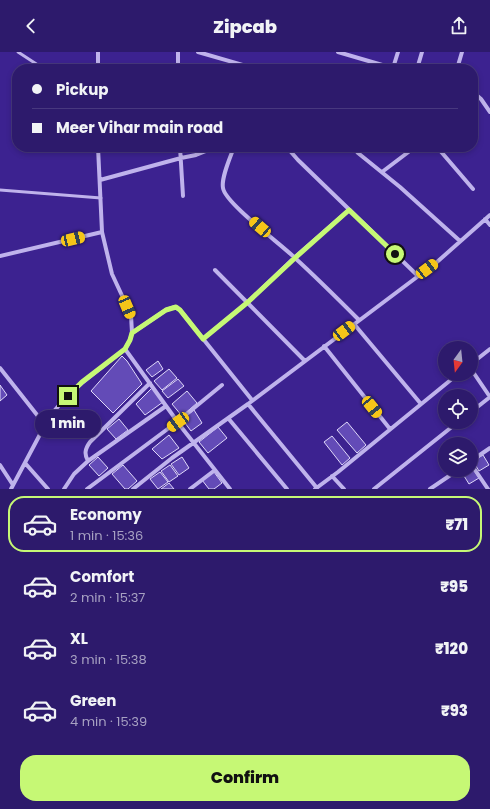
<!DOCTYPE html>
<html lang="en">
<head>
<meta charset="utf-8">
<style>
	:root { --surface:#2d1a6c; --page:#352372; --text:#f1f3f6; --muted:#a7a1c2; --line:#48387f; --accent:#c6f875 }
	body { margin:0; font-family:Poppins,sans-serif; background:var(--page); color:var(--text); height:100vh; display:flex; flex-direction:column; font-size:15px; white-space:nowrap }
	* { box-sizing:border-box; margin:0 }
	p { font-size:13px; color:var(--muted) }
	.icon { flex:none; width:22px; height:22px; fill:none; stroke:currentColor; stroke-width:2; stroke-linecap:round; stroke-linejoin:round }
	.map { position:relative; height:437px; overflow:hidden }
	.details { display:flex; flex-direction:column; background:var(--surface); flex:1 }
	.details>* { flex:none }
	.hud { position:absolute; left:12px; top:12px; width:466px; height:88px; border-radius:16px; box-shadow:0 2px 6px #0003,0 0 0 1px var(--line); display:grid; align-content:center; height:88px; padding:0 20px; background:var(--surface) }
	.needle { width:26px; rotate:195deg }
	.controls { position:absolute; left:438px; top:289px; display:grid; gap:8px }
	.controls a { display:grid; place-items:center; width:40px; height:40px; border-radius:50%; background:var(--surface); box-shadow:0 2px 6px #0003,0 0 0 1px var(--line); font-size:20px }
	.end { position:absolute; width:18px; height:18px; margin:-9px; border:5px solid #c6f875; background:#111; box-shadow:0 0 0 2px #111 }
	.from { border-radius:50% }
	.bubble { position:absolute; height:28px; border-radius:14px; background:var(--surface); box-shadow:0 2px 6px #0003,0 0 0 1px var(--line); font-size:13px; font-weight:800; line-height:28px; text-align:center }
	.car { position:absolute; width:12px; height:24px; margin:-12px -6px; border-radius:5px; box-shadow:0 0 3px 1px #0007; background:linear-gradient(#f5c518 24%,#345 0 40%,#f5c518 0 76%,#345 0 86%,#f5c518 0) }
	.hud b { display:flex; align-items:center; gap:14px; height:38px; font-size:15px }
	.hud b+b { border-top:1px solid var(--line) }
	.hud i { width:10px; height:10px; background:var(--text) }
	ul { padding:7px 0 0; list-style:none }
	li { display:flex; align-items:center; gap:12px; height:56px; margin:0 8px 6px; padding:0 12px; border:2px solid transparent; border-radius:16px }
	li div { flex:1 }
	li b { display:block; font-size:15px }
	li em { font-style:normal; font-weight:800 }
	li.on { border-color:var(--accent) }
	li>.icon { width:36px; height:36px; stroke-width:1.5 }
	.primary-button { display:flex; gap:8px; margin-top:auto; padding:8px 20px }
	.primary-button a { flex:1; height:46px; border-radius:16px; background:var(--accent); color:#111; font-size:16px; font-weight:800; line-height:46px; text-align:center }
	header { display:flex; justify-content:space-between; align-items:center; height:52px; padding:0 20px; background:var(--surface); font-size:18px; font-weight:800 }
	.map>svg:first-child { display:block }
	.building { fill:#634bb7; stroke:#dfd8f9 }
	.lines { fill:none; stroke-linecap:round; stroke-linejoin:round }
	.service { stroke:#bfb3ec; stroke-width:3 }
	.minor { stroke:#bfb3ec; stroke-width:4 }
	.route { stroke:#c6f875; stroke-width:5 }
</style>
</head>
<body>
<header><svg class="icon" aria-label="back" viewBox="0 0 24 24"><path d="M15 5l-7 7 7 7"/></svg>Zipcab<svg class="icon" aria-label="share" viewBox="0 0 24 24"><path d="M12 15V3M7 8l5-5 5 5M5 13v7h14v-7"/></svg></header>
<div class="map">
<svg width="490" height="437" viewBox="0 0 490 437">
	<rect width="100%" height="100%" fill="#3c2290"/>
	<path class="building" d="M122,304L127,309L142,332L113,361L91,339Z
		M158,309L163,317L152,325L146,318Z
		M169,317L177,326L162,338L154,329Z
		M178,327L184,334L168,346L162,339Z
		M0,333L7,343L0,349Z
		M152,336L163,350L145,363L136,352Z
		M187,339L197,351L182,364L172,352Z
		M194,358L202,371L191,379L182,367Z
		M119,367L128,378L116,387L107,377Z
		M347,370L366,393L357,401L337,378Z
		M218,375L227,386L208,401L199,390Z
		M169,383L179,396L162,407L152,397Z
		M332,384L350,406L342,413L324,390Z
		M483,403L489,413L479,419L473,409Z
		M98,405L108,416L99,424L89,413Z
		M182,405L189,416L179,423L171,412Z
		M123,413L137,429L128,437H125L112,422Z
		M170,413L178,424L169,430L161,419Z
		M471,414L479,426L469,432L461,419L463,418H471Z
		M160,420L168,430L158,437L150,427Z
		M214,420L222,431L214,437H209L202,428Z
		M169,431L174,437H161Z"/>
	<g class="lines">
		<path class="service" d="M18,0L44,17
			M0,138L101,146"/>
		<path class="minor" d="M178,0V17
			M198,0L257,17
			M338,0L396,17
			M393,16L398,0
			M98,17V0
			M417,17L422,0
			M457,17L462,0
			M473,40L481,47L490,60
			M180,95L183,144
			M234,95C230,106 221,126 223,136C225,151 282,193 295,206C317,226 338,247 359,268
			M290,95L291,100L298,108L418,224
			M353,95L358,101L400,135L460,189
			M437,95L473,137
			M382,120L415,95
			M100,128L181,106L196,103L206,99L209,95
			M485,167L490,173
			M0,204L102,180
			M215,218L305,309
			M354,272L421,352
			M132,281L166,258L175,255L180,258L252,348
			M203,287L248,250L295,205L349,158
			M324,294L390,377
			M125,297L182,376L230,437
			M471,312L490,297
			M0,316L45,373
			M471,317L490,345
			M248,352L317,436
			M471,360L490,345
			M228,366L287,437
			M88,409C84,402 85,397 90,390L150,331
			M471,409L490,396
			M25,411L48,437
			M471,412L488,437
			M0,413L13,433
			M332,424L344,437
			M11,437L45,373L55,358L67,344L82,331L125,297L130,288L132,281L131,263L112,222L102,180L98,95
			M64,437L74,422L88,409L166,354
			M87,437L177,370L222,333
			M133,437L172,406L248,352L437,210L490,163
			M190,437L215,418
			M315,437L338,420L458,322
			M374,437L458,370
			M430,437L458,418"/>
	</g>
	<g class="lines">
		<path class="route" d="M68,344L82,330L125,297L130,288L132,281L166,258L176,255L180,258L203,287L248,250L295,206L349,158L395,202"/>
	</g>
</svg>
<div class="controls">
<a><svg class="needle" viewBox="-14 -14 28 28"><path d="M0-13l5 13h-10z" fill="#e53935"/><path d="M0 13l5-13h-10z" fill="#a7a1c2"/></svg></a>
<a><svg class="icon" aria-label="locate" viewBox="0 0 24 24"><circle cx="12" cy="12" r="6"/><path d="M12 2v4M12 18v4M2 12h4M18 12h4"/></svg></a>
<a><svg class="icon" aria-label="layers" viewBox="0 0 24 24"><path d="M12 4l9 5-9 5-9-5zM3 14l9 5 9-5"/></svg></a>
</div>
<i class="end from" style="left:395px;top:202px"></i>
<i class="end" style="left:68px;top:344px"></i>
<div class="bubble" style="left:35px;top:358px;width:66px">1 min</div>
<i class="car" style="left:260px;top:175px;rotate:311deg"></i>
<i class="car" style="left:73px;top:187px;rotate:77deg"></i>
<i class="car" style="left:427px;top:217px;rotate:53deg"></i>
<i class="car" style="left:127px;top:255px;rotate:157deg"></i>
<i class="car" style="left:344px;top:279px;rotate:53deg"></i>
<i class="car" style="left:372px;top:355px;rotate:141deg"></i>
<i class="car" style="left:178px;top:370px;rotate:234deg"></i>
<div class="hud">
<b><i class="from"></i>Pickup</b>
<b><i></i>Meer Vihar main road</b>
</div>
</div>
<section class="details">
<ul>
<li class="on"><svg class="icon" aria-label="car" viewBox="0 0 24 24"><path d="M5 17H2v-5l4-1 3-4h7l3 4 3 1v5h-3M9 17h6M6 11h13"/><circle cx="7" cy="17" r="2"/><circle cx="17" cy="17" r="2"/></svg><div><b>Economy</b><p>1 min · 15:36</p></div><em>₹71</em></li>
<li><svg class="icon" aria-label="car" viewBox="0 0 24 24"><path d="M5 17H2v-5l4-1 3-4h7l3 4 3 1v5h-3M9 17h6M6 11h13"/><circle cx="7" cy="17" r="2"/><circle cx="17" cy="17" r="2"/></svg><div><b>Comfort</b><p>2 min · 15:37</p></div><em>₹95</em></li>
<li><svg class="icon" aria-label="car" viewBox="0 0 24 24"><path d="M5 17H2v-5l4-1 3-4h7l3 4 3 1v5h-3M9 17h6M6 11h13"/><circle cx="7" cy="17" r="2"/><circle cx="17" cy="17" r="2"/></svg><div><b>XL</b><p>3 min · 15:38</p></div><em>₹120</em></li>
<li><svg class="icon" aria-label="car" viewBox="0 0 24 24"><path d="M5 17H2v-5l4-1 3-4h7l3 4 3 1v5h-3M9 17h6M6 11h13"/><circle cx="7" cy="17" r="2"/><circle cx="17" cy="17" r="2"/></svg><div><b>Green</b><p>4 min · 15:39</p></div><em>₹93</em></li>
</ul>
<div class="primary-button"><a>Confirm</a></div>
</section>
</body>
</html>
